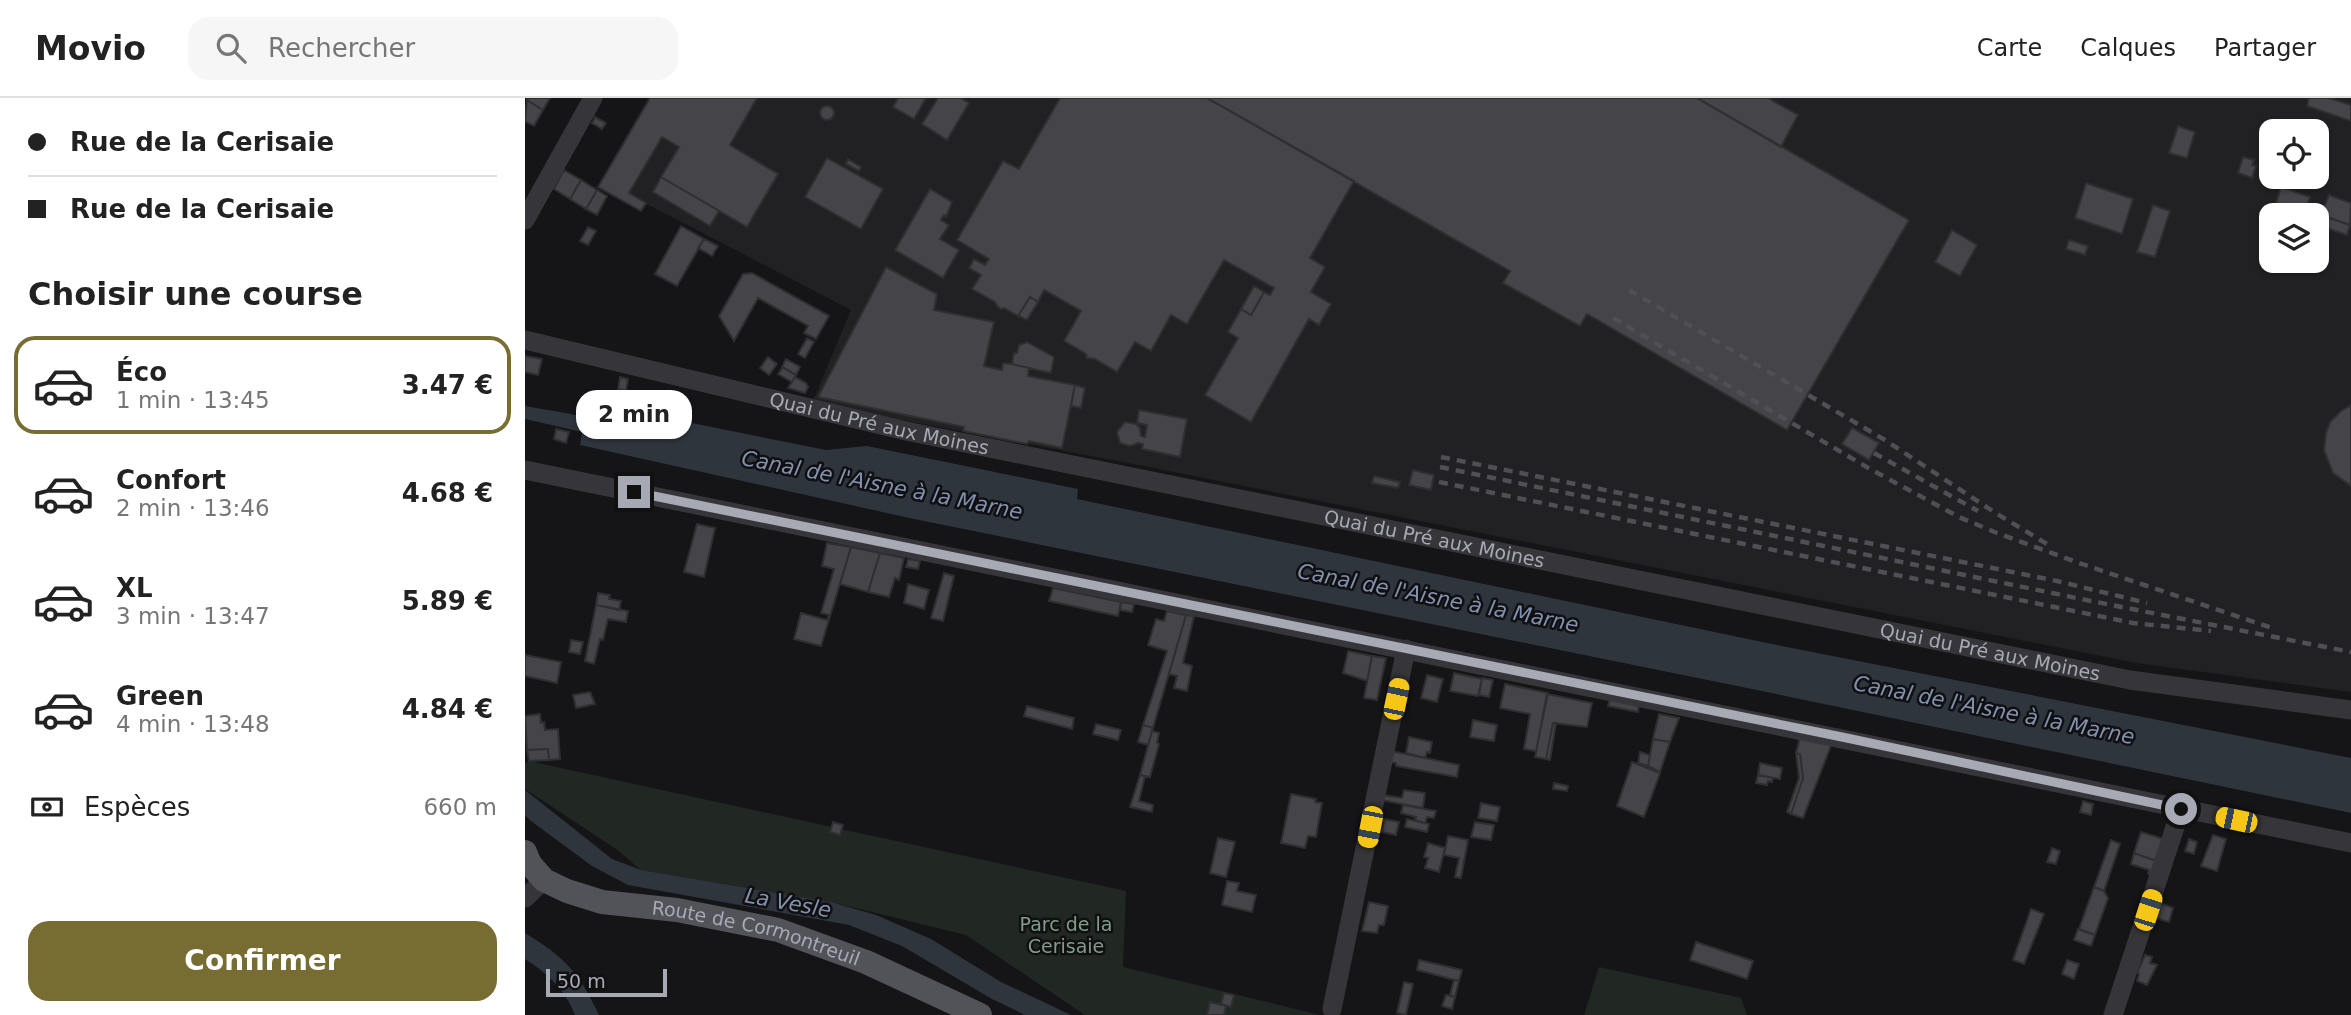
<!DOCTYPE html>
<html lang="fr">
<head>
<meta charset="utf-8">
<style>
	:root { --surface:#fff; --page:#f6f6f6; --text:#222; --muted:#767676; --line:#e0e0e0; --accent:#776c31 }
	body { margin:0; font-family:"DejaVu Sans",sans-serif; background:var(--page); color:var(--text); height:100vh; display:flex; flex-direction:column; font-size:26px; white-space:nowrap }
	* { box-sizing:border-box; margin:0 }
	p { font-size:23px; color:var(--muted) }
	.icon { flex:none; width:38px; height:38px; fill:none; stroke:currentColor; stroke-width:2; stroke-linecap:round; stroke-linejoin:round }
	.map { position:relative; flex:1; overflow:hidden }
	.drawer { display:flex; flex-direction:column; background:var(--surface); width:525px }
	.drawer>* { flex:none }
	.guide { display:grid; align-content:center; height:154px; padding:0 28px; background:var(--surface) }
	.controls { position:absolute; left:1734px; top:21px; display:grid; gap:14px }
	.controls a { display:grid; place-items:center; width:70px; height:70px; border-radius:14px; background:var(--surface); box-shadow:0 2px 5px #0004; font-size:35px }
	.scale { position:absolute; left:21px; bottom:18px; width:121px; box-sizing:border-box; padding-left:7px; border:4px solid #a7a9b5; border-top:0; font-size:19px; line-height:24px; white-space:nowrap; color:#a7a9b5; -webkit-text-stroke:5px #100f11; paint-order:stroke }
	.end { position:absolute; width:32px; height:32px; margin:-16px; border:9px solid #a7a9b5; background:#111; box-shadow:0 0 0 4px #111 }
	.from { border-radius:50% }
	.bubble { position:absolute; height:49px; border-radius:21px; background:var(--surface); box-shadow:0 2px 5px #0004; font-size:23px; font-weight:600; line-height:49px; text-align:center }
	.car { position:absolute; width:21px; height:42px; margin:-21px -10px; border-radius:9px; box-shadow:0 0 5px 2px #0007; background:linear-gradient(#f5c518 24%,#345 0 40%,#f5c518 0 76%,#345 0 86%,#f5c518 0) }
	.guide b { display:flex; align-items:center; gap:24px; height:66px; font-size:26px }
	.guide b+b { border-top:2px solid var(--line) }
	.guide i { width:18px; height:18px; background:var(--text) }
	ul { padding:0; list-style:none }
	li { display:flex; align-items:center; gap:21px; height:98px; margin:0 14px 10px; padding:0 14px; border:4px solid transparent; border-radius:21px }
	li div { flex:1 }
	li b { display:block; font-size:26px }
	li em { font-style:normal; font-weight:600 }
	li.on { border-color:var(--accent) }
	li>.icon { width:63px; height:63px; stroke-width:1.5 }
	h2 { padding:0 28px; font-size:32px; line-height:84px }
	.pay { display:flex; align-items:center; gap:18px; height:77px; padding:0 28px; font-size:26px }
	.pay p { margin-inline-start:auto }
	.action { display:flex; gap:14px; margin-top:auto; padding:14px 28px }
	.action a { flex:1; height:80px; border-radius:21px; background:var(--accent); color:#fff; font-size:28px; font-weight:600; line-height:80px; text-align:center }
	header { display:flex; align-items:center; gap:42px; box-sizing:border-box; height:98px; padding:0 35px; background:var(--surface); border-bottom:2px solid var(--line) }
	header strong { font-size:33px }
	nav { display:flex; gap:38px; margin-inline-start:auto; font-size:24px }
	.search { width:490px; height:63px; background:var(--page); display:flex; align-items:center; gap:18px; box-sizing:border-box; padding:0 24px; border-radius:21px; color:var(--muted); font-size:26px }
	main { display:flex; flex:1; min-height:0 }
	.map>svg:first-child { display:block }
	.built { fill:#212023; fill-rule:evenodd }
	.green { fill:#212823 }
	.water { fill:#2f353d }
	.building { fill:#444449; stroke:#2f2f32; stroke-width:2 }
	.lines { fill:none; stroke-linecap:round; stroke-linejoin:round }
	.minor { stroke:#36363a; stroke-width:19 }
	.major { stroke:#525259; stroke-width:24 }
	.rail { stroke:#4f4f55; stroke-width:4.5; stroke-dasharray:9 7; stroke-linecap:butt }
	.route { stroke:#a7a9b5; stroke-width:9 }
	.labels { text-anchor:middle; dominant-baseline:central; stroke-width:5; stroke-linejoin:round; paint-order:stroke }
	.street-label { font-size:19px; fill:#a7a9b5; stroke:#100f11 }
	.park-label { font-size:19px; fill:#809e87; stroke:#100f11 }
	.water-label { font-size:21px; font-style:italic; fill:#8291ad; stroke:#100f11 }
</style>
</head>
<body>
<header>
<strong>Movio</strong>
<div class="search"><svg class="icon" aria-label="search" viewBox="0 0 24 24"><circle cx="10" cy="10" r="6"/><path d="M15 15l6 6"/></svg>Rechercher</div>
<nav><a>Carte</a><a>Calques</a><a>Partager</a></nav>
</header>
<main>
<section class="drawer">
<div class="guide">
<b><i class="from"></i>Rue de la Cerisaie</b>
<b><i></i>Rue de la Cerisaie</b>
</div>
<h2>Choisir une course</h2>
<ul>
<li class="on"><svg class="icon" aria-label="car" viewBox="0 0 24 24"><path d="M5 17H2v-5l4-1 3-4h7l3 4 3 1v5h-3M9 17h6M6 11h13"/><circle cx="7" cy="17" r="2"/><circle cx="17" cy="17" r="2"/></svg><div><b>Éco</b><p>1 min · 13:45</p></div><em>3.47 €</em></li>
<li><svg class="icon" aria-label="car" viewBox="0 0 24 24"><path d="M5 17H2v-5l4-1 3-4h7l3 4 3 1v5h-3M9 17h6M6 11h13"/><circle cx="7" cy="17" r="2"/><circle cx="17" cy="17" r="2"/></svg><div><b>Confort</b><p>2 min · 13:46</p></div><em>4.68 €</em></li>
<li><svg class="icon" aria-label="car" viewBox="0 0 24 24"><path d="M5 17H2v-5l4-1 3-4h7l3 4 3 1v5h-3M9 17h6M6 11h13"/><circle cx="7" cy="17" r="2"/><circle cx="17" cy="17" r="2"/></svg><div><b>XL</b><p>3 min · 13:47</p></div><em>5.89 €</em></li>
<li><svg class="icon" aria-label="car" viewBox="0 0 24 24"><path d="M5 17H2v-5l4-1 3-4h7l3 4 3 1v5h-3M9 17h6M6 11h13"/><circle cx="7" cy="17" r="2"/><circle cx="17" cy="17" r="2"/></svg><div><b>Green</b><p>4 min · 13:48</p></div><em>4.84 €</em></li>
</ul>
<div class="pay"><svg class="icon" aria-label="cash" viewBox="0 0 24 24"><path d="M3 7h18v10H3z"/><circle cx="12" cy="12" r="2"/></svg>Espèces<p>660 m</p></div>
<div class="action"><a>Confirmer</a></div>
</section>
<div class="map">
<svg width="1826" height="917" viewBox="0 0 1826 917">
	<rect width="100%" height="100%" fill="#151416"/>
	<path class="built" d="M134,0H1826V594L1611,565L598,364L287,305L326,212L85,87ZM1746,33H1792V79H1746ZM1746,117H1792V163H1746Z"/>
	<path class="green" d="M4,663L601,793L598,869L795,917H560L441,837L306,804L116,772L91,751L0,691V666Z
		M1074,869L1216,900L1222,917H1059Z"/>
	<path class="water" d="M0,308L63,319L112,314L301,352L342,348L553,391L552,401L1247,546L1826,660V715L1217,589L389,421L55,347L57,334L0,321Z
		M0,692L87,761L116,772L306,804L351,817L406,841L476,884L546,917H500L467,901L377,848L324,827L103,787L67,768L6,723L0,717Z
		M0,835C40,859 54,875 74,917H50C41,893 22,875 0,861Z"/>
	<path class="building" d="M3,0H25L18,12L2,2Z
		M125,0H232L205,47L253,76L222,129L136,79L154,49L137,39L104,95L121,105L116,113L73,89Z
		M373,0H401L389,21L368,9Z
		M413,0H435L444,5L422,42L397,26Z
		M535,0H682L829,83L785,160L800,169L786,194L806,206L794,227L784,221L726,324L680,297L713,240L703,234L716,211L726,217L739,194L745,197L749,190L699,162L662,226L646,217L626,253L610,244L592,274L570,261L562,260L561,256L539,243L556,213L519,192L513,204L505,199L493,218L479,210L476,211L472,208L470,204L447,191L456,177L444,170L449,161L460,167L464,161L432,142L478,63L494,71Z
		M682,0H1172L1384,122L1262,332L1062,216L1055,228L978,185L985,173Z
		M1172,0H1243L1273,17L1256,49Z
		M1784,0H1804L1826,7V23L1782,8Z
		M2,2L18,12L9,28L0,23Z
		M295 15a7 7 0 1 1 14 0a7 7 0 1 1-14 0Z
		M70,19L81,25L77,31L67,25Z
		M1653,28L1670,34L1662,60L1644,55Z
		M1718,59L1729,62L1727,67L1731,68L1727,80L1713,75Z
		M302,60L358,91L336,131L280,99Z
		M323,61L336,69L334,73L321,66Z
		M39,72L56,82L45,101L29,91Z
		M136,79L194,113L185,128L128,94Z
		M56,82L72,92L61,111L45,101Z
		M1561,85L1608,101L1597,136L1550,120Z
		M1756,89L1785,99L1779,117L1750,108Z
		M405,91L427,104L421,119L419,117L416,122L424,127L415,141L434,152L418,180L370,152Z
		M72,92L82,98L72,117L61,111Z
		M1804,97L1826,105L1825,127L1796,117Z
		M1628,107L1645,113L1630,159L1612,154Z
		M1798,118L1825,127L1822,137L1795,128Z
		M156,128L179,141L152,188L130,176Z
		M63,129L71,133L63,147L55,143Z
		M1427,132L1452,147L1435,178L1410,164Z
		M179,141L193,148L187,158L173,150Z
		M1544,142L1563,148L1560,157L1541,151Z
		M361,169L412,196L409,212L469,224L459,268L477,272L478,265L487,266L504,270L503,278L550,287L537,350L504,343L502,346L438,333L439,329L293,299Z
		M227,175L304,218L291,241L279,235L283,228L233,200L209,243L194,218L218,176Z
		M729,188L739,194L726,217L716,211Z
		M505,199L513,204L502,222L493,218Z
		M282,240L289,244L280,260L273,256Z
		M502,244L529,259L526,275L487,266L489,255H492L494,247Z
		M0,258L17,261L13,277L0,274Z
		M243,259L252,266L244,277L235,270Z
		M261,261L275,269L271,277L257,269Z
		M258,269L271,277L267,284L253,276Z
		M95,279L103,281L101,293L93,291Z
		M270,279L281,285L283,289L280,295L263,290Z
		M550,287L560,290L556,310L546,308Z
		M1826,307V388L1808,375L1799,352L1801,335L1805,324L1816,313Z
		M614,312L662,321L655,359L617,351L618,346L613,345L605,348L595,345L592,334L600,324L611,326L615,330L616,338L620,339L622,327L612,325Z
		M1327,330L1354,345L1344,362L1317,346Z
		M31,331L44,334L41,345L29,341Z
		M888,372L909,377L906,392L884,387Z
		M849,378L875,384L873,390L847,385Z
		M172,426L190,430L179,479L159,474Z
		M302,445L326,449L296,548L269,541L276,515L302,522L304,517L296,515L309,471L297,468Z
		M326,449L355,455L343,494L315,486Z
		M355,455L379,460L374,482L370,480L364,499L343,494Z
		M383,461L395,463L393,471L381,469Z
		M419,475L429,478L418,523L406,520Z
		M383,486L404,492L399,511L379,505Z
		M528,490L596,504L593,518L524,503Z
		M73,495L85,497L84,501L96,503L94,512L71,507Z
		M596,504L609,506L607,514L595,512Z
		M71,507L103,513L101,524L83,521L78,542L75,541L69,566L60,563Z
		M642,513L661,517L628,630L618,627L642,553L623,547L631,521L639,523Z
		M661,517L669,518L658,565L667,568L662,593L649,590L652,578L644,576Z
		M46,542L58,544L55,556L44,554Z
		M823,553L847,558L842,583L818,575Z
		M0,557L36,564L32,585L0,578Z
		M847,558L861,560L852,602L839,600Z
		M929,575L957,581L953,598L925,593Z
		M902,577L918,581L912,604L896,600Z
		M957,580L968,582L964,599L954,597Z
		M980,586L1023,595L1011,653L999,651L1005,616L975,610Z
		M65,594L70,606L51,610L48,597Z
		M1022,596L1067,605L1062,629L1028,625L1021,661L1010,659Z
		M1085,601L1114,607L1113,614L1083,608Z
		M502,608L549,620L547,631L499,618Z
		M15,616L16,625L19,624L20,632L33,631L35,661L24,662L23,651L2,652L0,618Z
		M1134,616L1154,620L1145,644L1128,641Z
		M948,622L972,627L969,643L945,639Z
		M1028,625H1031L1025,662L1021,661Z
		M571,626L596,632L593,642L568,636Z
		M618,627L628,630L623,647L613,644Z
		M627,633L634,635L632,645L634,646L625,679L615,677Z
		M884,639L907,644L905,655L902,654L900,660L881,655Z
		M1275,639L1307,645L1278,720L1266,716L1278,680L1275,656L1271,655Z
		M1128,641L1145,644L1135,674L1123,668Z
		M23,651L24,662L4,663L2,652Z
		M866,653L934,667L932,679L871,668V665L864,664Z
		M1115,654L1125,657L1123,668L1113,665Z
		M1271,655L1275,656L1278,680L1266,716L1262,714L1274,680Z
		M1107,664L1135,675L1119,719L1092,708Z
		M1235,665L1257,670L1255,681L1233,677Z
		M615,677L620,678L614,703L628,707L627,714L605,709Z
		M1233,677L1248,680L1247,684L1243,683L1242,687L1231,685Z
		M1029,685L1043,688L1042,693L1028,691Z
		M879,692L900,695L898,710L856,702L857,697L877,700Z
		M766,696L791,701L790,704L797,705L791,739L783,738L780,750L756,745Z
		M1558,703L1568,706L1566,717L1555,714Z
		M956,705L975,709L972,723L953,720Z
		M878,707L911,713L909,720L902,719L900,725L890,722L891,719L876,715Z
		M859,721L874,724L871,737L857,734Z
		M882,721L904,726L902,734L880,729Z
		M308,724L318,727L315,737L305,734Z
		M950,724L969,727L966,742L946,739Z
		M1616,734L1642,742L1634,764L1609,755Z
		M1688,737L1701,741L1692,773L1676,768Z
		M923,738L943,742L936,780L930,779L934,760L919,757Z
		M693,740L710,744L701,779L685,775Z
		M1664,741L1672,744L1669,756L1660,753Z
		M1586,742L1595,746L1579,793L1569,789Z
		M903,745L920,750L914,774L900,770L903,760L899,759Z
		M1527,750L1535,753L1531,766L1522,764Z
		M1609,755L1634,764L1630,779L1623,776L1624,772L1606,766Z
		M702,783L714,785L712,793L731,797L727,814L697,807Z
		M1569,789L1579,793L1583,800L1570,837L1554,831Z
		M844,804L863,808L859,827H854L852,835L837,833Z
		M1633,804L1648,810L1644,824L1628,819Z
		M1506,811L1519,816L1499,866L1488,862Z
		M1553,831L1570,837L1566,848L1549,842Z
		M1171,844L1228,863L1222,881L1165,862Z
		M1620,857L1627,859L1625,865L1632,867L1622,887L1612,883L1614,876L1612,875Z
		M894,862L937,872L934,883L892,872Z
		M1542,862L1554,866L1549,881L1537,876Z
		M929,882L934,883L930,899L925,897Z
		M879,884L888,886L881,917L872,915Z
		M699,895L709,897L706,909L696,906Z
		M921,897L930,899L927,911L917,908Z
		M685,904L701,908L699,917H682Z"/>
	<g class="lines">
		<g class="minor">
			<path d="M0,122L68,0"/>
			<path id="s1" d="M0,242L381,333L1605,582L1826,612"/>
			<path d="M0,372L1826,745"/>
			<path d="M0,800L19,782"/>
			<path d="M807,911L881,551"/>
			<path d="M1588,917L1656,711"/>
		</g>
		<path class="major" id="s2" d="M0,754L5,766L19,782L42,793L77,804L152,812L253,832L341,864L455,917"/>
		<path class="rail" d="M1104,192L1360,342L1469,414L1522,446
			M1088,220L1345,371L1434,419L1472,435L1554,465L1750,531
			M1349,355L1453,413
			M916,359L1532,483L1622,505
			M915,369L1566,503L1826,554
			M914,384L1608,525L1686,533"/>
	</g>
	<g class="lines">
		<path class="route" d="M109,394L1317,639L1656,711"/>
	</g>
	<g class="labels">
		<g class="street-label">
			<text stroke="none"><textPath href="#s1" startOffset="364">Quai du Pré aux Moines</textPath></text>
			<text stroke="none"><textPath href="#s1" startOffset="931">Quai du Pré aux Moines</textPath></text>
			<text stroke="none"><textPath href="#s1" startOffset="1498">Quai du Pré aux Moines</textPath></text>
			<text stroke="none"><textPath href="#s2" startOffset="254">Route de Cormontreuil</textPath></text>
		</g>
		<g class="park-label">
			<text x="541" y="826">Parc de la<tspan x="541" dy="22">Cerisaie</tspan></text>
		</g>
		<g class="water-label">
			<text transform="translate(357 387) rotate(11)">Canal de l'Aisne à la Marne</text>
			<text transform="translate(913 500) rotate(11)">Canal de l'Aisne à la Marne</text>
			<text transform="translate(1469 612) rotate(11)">Canal de l'Aisne à la Marne</text>
			<text transform="translate(263 805) rotate(10)">La Vesle</text>
		</g>
	</g>
</svg>
<div class="controls">
<a><svg class="icon" aria-label="locate" viewBox="0 0 24 24"><circle cx="12" cy="12" r="6"/><path d="M12 2v4M12 18v4M2 12h4M18 12h4"/></svg></a>
<a><svg class="icon" aria-label="layers" viewBox="0 0 24 24"><path d="M12 4l9 5-9 5-9-5zM3 14l9 5 9-5"/></svg></a>
</div>
<div class="scale">50 m</div>
<i class="end from" style="left:1656px;top:711px"></i>
<i class="end" style="left:109px;top:394px"></i>
<div class="bubble" style="left:51px;top:292px;width:116px">2 min</div>
<i class="car" style="left:871px;top:601px;rotate:12deg"></i>
<i class="car" style="left:1711px;top:722px;rotate:282deg"></i>
<i class="car" style="left:845px;top:729px;rotate:191deg"></i>
<i class="car" style="left:1623px;top:812px;rotate:18deg"></i>
</div>
</main>
</body>
</html>
